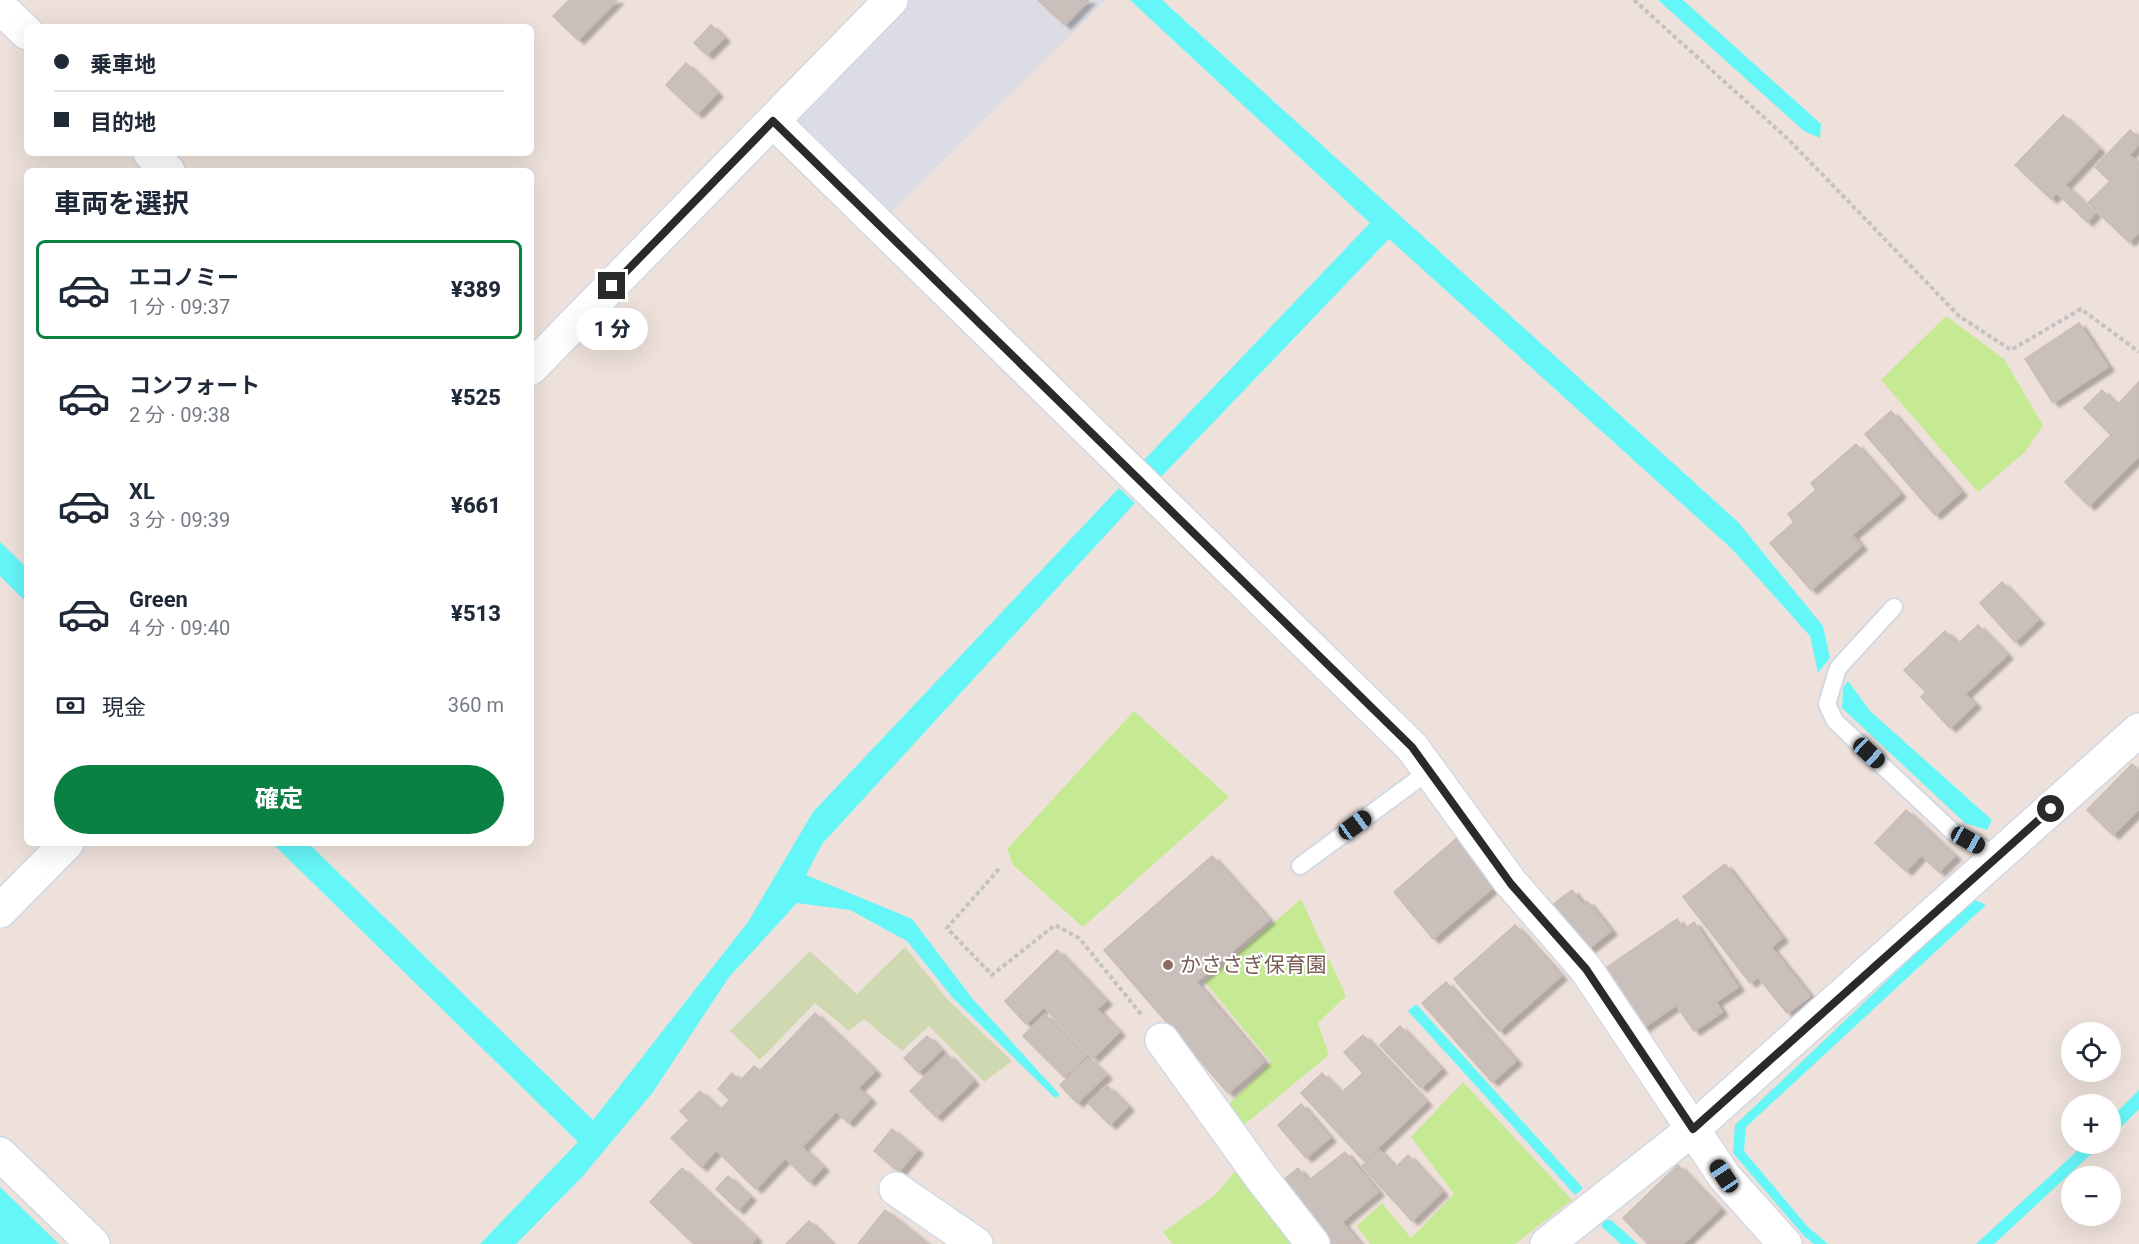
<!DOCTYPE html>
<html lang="ja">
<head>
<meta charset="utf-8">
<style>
	:root { --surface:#fff; --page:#f6f6f7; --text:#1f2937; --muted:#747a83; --line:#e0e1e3; --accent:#0b8043 }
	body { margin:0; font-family:Roboto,"Noto Sans JP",sans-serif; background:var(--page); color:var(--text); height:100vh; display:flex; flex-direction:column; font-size:22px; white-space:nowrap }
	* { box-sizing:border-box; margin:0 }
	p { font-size:20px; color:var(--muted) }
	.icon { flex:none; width:33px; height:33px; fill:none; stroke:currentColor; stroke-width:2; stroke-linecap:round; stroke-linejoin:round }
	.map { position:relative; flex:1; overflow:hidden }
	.side { position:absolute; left:24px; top:168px; width:510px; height:678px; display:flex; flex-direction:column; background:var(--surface); border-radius:9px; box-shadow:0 6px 24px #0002 }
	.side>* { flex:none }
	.top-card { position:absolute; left:24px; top:24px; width:510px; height:132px; border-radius:9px; box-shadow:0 6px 24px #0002; display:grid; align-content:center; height:132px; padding:0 30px; background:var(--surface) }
	.controls { position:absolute; left:2061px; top:1022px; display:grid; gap:12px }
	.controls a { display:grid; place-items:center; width:60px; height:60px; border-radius:50%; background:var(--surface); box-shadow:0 6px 24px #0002; font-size:30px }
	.end { position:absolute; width:27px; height:27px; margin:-14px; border:8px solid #2a2a2a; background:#fff; box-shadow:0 0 0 3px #fff }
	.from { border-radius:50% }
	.bubble { position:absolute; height:42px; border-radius:21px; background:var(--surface); box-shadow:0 6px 24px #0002; font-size:20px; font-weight:800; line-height:42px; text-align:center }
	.car { position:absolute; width:18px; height:36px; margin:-18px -9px; border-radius:8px; box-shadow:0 0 4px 2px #0007; background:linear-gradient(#222 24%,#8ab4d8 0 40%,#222 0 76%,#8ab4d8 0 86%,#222 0) }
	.top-card b { display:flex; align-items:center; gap:21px; height:57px; font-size:22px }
	.top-card b+b { border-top:2px solid var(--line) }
	.top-card i { width:15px; height:15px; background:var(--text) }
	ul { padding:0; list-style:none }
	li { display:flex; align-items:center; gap:18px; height:99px; margin:0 12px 9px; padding:0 18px; border:3px solid transparent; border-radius:9px }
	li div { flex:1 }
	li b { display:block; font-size:22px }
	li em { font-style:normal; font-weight:800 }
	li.on { border-color:var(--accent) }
	li>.icon { width:54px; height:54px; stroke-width:1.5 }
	h2 { padding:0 30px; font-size:27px; line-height:72px }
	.pay { display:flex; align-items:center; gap:15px; height:66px; padding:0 30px; font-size:22px }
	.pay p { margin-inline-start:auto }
	.cta { display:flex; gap:12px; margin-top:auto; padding:12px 30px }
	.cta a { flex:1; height:69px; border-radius:36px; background:var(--accent); color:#fff; font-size:24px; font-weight:800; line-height:69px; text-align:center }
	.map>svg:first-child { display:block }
	.industrial { fill:#dcdce5 }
	.green { fill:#c6e993 }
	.cemetery { fill:#ced9b1 }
	.water { fill:#65f6f8 }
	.building { fill:#c9bfbb; stroke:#c9bdb5; stroke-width:1.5; filter:url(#shadow) }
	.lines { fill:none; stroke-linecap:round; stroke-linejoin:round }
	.service-casing { stroke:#d0d9e4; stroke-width:20 }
	.minor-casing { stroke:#d0d9e4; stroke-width:36 }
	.path { stroke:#c3c3c3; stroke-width:4; stroke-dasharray:4.5 3; stroke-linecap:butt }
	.service { stroke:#fff; stroke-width:16 }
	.minor { stroke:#fff; stroke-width:33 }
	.route { stroke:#2a2a2a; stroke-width:8 }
	.education-dot { fill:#8d6e63; stroke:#fff; stroke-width:2 }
	.labels { text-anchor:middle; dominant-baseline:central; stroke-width:4.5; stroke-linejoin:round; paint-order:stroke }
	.education-label { font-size:21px; fill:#785e54; stroke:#fff; text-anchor:start }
</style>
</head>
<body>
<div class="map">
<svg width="2139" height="1244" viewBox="0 0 2139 1244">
	<defs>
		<filter id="shadow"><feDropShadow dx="6" dy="4" stdDeviation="1.5" flood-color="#0004"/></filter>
	</defs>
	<rect width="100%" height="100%" fill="#eee1db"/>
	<path class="industrial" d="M909,0H1106L889,214L792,119Z"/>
	<path class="green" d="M1946,316L2004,359L2043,425L2025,452L1978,492L1881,380Z
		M1134,711L1229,797L1083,927L1013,865L1007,849Z
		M1301,899L1346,996L1318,1023L1329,1055L1239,1129L1224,1109L1271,1062L1205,982Z
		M1463,1082L1572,1200L1515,1244H1370L1357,1226L1382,1203L1411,1238L1454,1194L1411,1137Z
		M1238,1168L1298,1244H1173L1163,1232L1215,1195Z"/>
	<path class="cemetery" d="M905,947L948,1000L1012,1061L984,1082L929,1026L902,1051L864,1019L849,1031L815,1003L760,1060L730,1031L810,951L857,994Z"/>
	<path class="water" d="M1130,0H1162L1738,522L1823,626L1830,658L1818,673L1810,636L1732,549L1389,239L1160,478L1143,461L1370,223Z
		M1658,0H1683L1821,124L1820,138L1804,131Z
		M1119,488L1135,503L822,844L806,875L912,919L972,998L1060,1095L1055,1098L953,998L907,941L850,910L797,903L729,977L653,1092L582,1177L516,1244H480L578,1142L272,843H308L593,1120L748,922L813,812Z
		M0,542L27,568V603L0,576Z
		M1848,681L1870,711L1992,820L1987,830L1965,823L1842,708L1843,688Z
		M1973,899L1986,905L1746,1127L1744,1151L1807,1226L1828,1244H1814L1804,1236L1733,1153L1735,1125Z
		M1416,1004L1583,1188L1575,1195L1408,1011Z
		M2139,1090V1109L2111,1137V1118Z
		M2086,1143H2103L1994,1244H1976Z
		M0,1187L59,1244H0Z
		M1604,1220H1611L1638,1244H1621L1601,1226Z"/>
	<path class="building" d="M569,0H617L578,40L553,16Z
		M1038,0H1089L1065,25Z
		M711,25L724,38L707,55L694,43Z
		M686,63L717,93L697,114L666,85Z
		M2063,115L2099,149L2065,185L2095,213L2087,222L2057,193L2051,199L2015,165Z
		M2130,130L2139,139V144L2129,155L2139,164V232L2129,242L2088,203L2110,181L2095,167Z
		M2079,323L2108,367L2053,403L2025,359Z
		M2139,382V456L2089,506L2065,482L2111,435L2084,408L2102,390L2117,405Z
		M1891,411L1961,492L1935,515L1865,434Z
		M1856,444L1900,494L1852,535L1861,546L1811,590L1770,543L1794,522L1788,514L1816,490L1811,483Z
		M2002,582L2038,620L2015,642L1980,603Z
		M1978,625L2007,655L1965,694L1975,704L1950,728L1921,697L1926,692L1904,670L1945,631L1958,644Z
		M2132,764L2139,770V809L2113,835L2087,810Z
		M1906,810L1955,856L1939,872L1921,855L1906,871L1875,843Z
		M1457,838L1496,885L1433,939L1394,892Z
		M1212,856L1269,920L1196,982L1264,1062L1228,1093L1104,950Z
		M1725,864L1782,938L1771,947L1810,996L1787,1013L1758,977L1750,983L1683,897Z
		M1572,890L1583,905L1587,901L1611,931L1586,951L1551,906Z
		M1677,919L1684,929L1694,922L1738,987L1716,1002L1722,1012L1694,1031L1676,1005L1643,1028L1603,970Z
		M1515,925L1561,976L1499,1031L1454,979Z
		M1057,950L1106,1001L1097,1009L1119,1032L1093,1058L1044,1007L1026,1024L1005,1001Z
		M1446,982L1516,1061L1492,1082L1422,1003Z
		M815,1013L875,1071L858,1088L870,1099L848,1123L836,1111L802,1147L823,1167L809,1182L785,1158L756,1189L716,1150L701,1167L671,1138L689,1120L680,1111L700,1091L720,1110L730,1100L718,1089L732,1073L740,1081L754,1066L760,1071Z
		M1045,1014L1086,1056L1064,1077L1023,1036Z
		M1400,1026L1441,1069L1421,1088L1380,1045Z
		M1363,1035L1426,1102L1364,1161L1301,1093L1322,1073L1341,1093L1363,1073L1344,1052Z
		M927,1036L941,1050L918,1072L904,1058Z
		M947,1054L973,1081L936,1117L910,1091Z
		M1088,1058L1106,1075L1077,1103L1060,1085Z
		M1107,1086L1128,1107L1110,1125L1089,1104Z
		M1301,1104L1330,1138L1306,1158L1278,1125Z
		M892,1129L917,1150L899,1172L874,1151Z
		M1379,1150L1395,1168L1408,1155L1442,1192L1412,1221L1362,1166Z
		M1345,1152L1378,1192L1342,1222L1360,1244H1332L1282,1181L1298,1168L1308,1181Z
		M1678,1165L1720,1209L1683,1244H1648L1623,1218Z
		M682,1168L756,1238L751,1244H694L650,1202Z
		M728,1176L750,1197L738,1210L716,1189Z
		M885,1210L928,1244H858Z
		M809,1221L831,1243L830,1244H786Z"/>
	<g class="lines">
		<defs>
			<path id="service" d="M1894,607L1838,668L1827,704L1835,721L1953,832L1998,856
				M1300,866L1429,771"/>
			<path id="minor" d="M0,7L27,33
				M773,121L1412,747L1511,883L1586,969L1724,1176L1785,1244
				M150,153L168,171
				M531,368L891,0
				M0,911L67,843
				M1162,1040L1260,1176L1313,1244
				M0,1154L93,1244
				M896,1189L976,1244
				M1547,1244L1693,1129L2139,730"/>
		</defs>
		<use href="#service" class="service-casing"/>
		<use href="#minor" class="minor-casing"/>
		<path class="path" d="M1634,0L1789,140L1959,316L2011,350L2081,309L2139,352
			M999,869L947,928L992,975L1055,925L1079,938L1141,1014"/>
		<use href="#service" class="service"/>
		<use href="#minor" class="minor"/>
	</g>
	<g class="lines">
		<path class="route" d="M612,286L773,121L1412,747L1511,884L1586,969L1693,1129L2051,809"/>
	</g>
	<circle class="education-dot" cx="1168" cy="965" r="6"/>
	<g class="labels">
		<g class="education-label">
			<text x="1180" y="965">かささぎ保育園</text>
		</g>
	</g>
</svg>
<div class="controls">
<a><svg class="icon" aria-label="locate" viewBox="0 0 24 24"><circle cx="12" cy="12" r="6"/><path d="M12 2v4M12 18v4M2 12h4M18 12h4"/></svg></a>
<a>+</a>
<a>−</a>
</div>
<i class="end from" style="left:2051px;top:809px"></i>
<i class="end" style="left:612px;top:286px"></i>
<div class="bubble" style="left:576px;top:308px;width:72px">1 分</div>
<i class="car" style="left:1869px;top:753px;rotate:133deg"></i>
<i class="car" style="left:1355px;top:825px;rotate:54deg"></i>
<i class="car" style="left:1968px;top:840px;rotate:119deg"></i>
<i class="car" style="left:1724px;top:1176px;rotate:326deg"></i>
<div class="top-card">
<b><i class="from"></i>乗車地</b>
<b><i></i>目的地</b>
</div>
<section class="side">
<h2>車両を選択</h2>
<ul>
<li class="on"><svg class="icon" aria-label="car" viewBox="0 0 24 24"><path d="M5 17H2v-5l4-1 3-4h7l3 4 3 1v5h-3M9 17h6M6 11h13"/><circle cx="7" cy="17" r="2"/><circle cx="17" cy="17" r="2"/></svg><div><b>エコノミー</b><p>1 分 · 09:37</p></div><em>¥389</em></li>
<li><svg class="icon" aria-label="car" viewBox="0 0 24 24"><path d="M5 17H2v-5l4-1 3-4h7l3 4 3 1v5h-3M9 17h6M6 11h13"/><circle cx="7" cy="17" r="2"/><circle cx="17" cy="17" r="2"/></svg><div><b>コンフォート</b><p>2 分 · 09:38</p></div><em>¥525</em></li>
<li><svg class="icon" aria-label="car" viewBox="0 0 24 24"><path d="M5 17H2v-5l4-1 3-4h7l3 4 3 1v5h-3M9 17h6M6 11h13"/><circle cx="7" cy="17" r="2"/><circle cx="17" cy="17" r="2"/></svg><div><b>XL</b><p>3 分 · 09:39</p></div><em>¥661</em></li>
<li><svg class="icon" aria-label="car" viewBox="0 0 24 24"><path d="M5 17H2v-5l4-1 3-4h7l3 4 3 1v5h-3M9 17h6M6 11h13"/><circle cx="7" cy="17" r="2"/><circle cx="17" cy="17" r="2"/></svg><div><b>Green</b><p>4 分 · 09:40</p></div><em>¥513</em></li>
</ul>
<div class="pay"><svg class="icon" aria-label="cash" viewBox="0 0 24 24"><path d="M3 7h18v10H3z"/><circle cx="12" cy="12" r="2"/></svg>現金<p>360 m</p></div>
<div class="cta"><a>確定</a></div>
</section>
</div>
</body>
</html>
